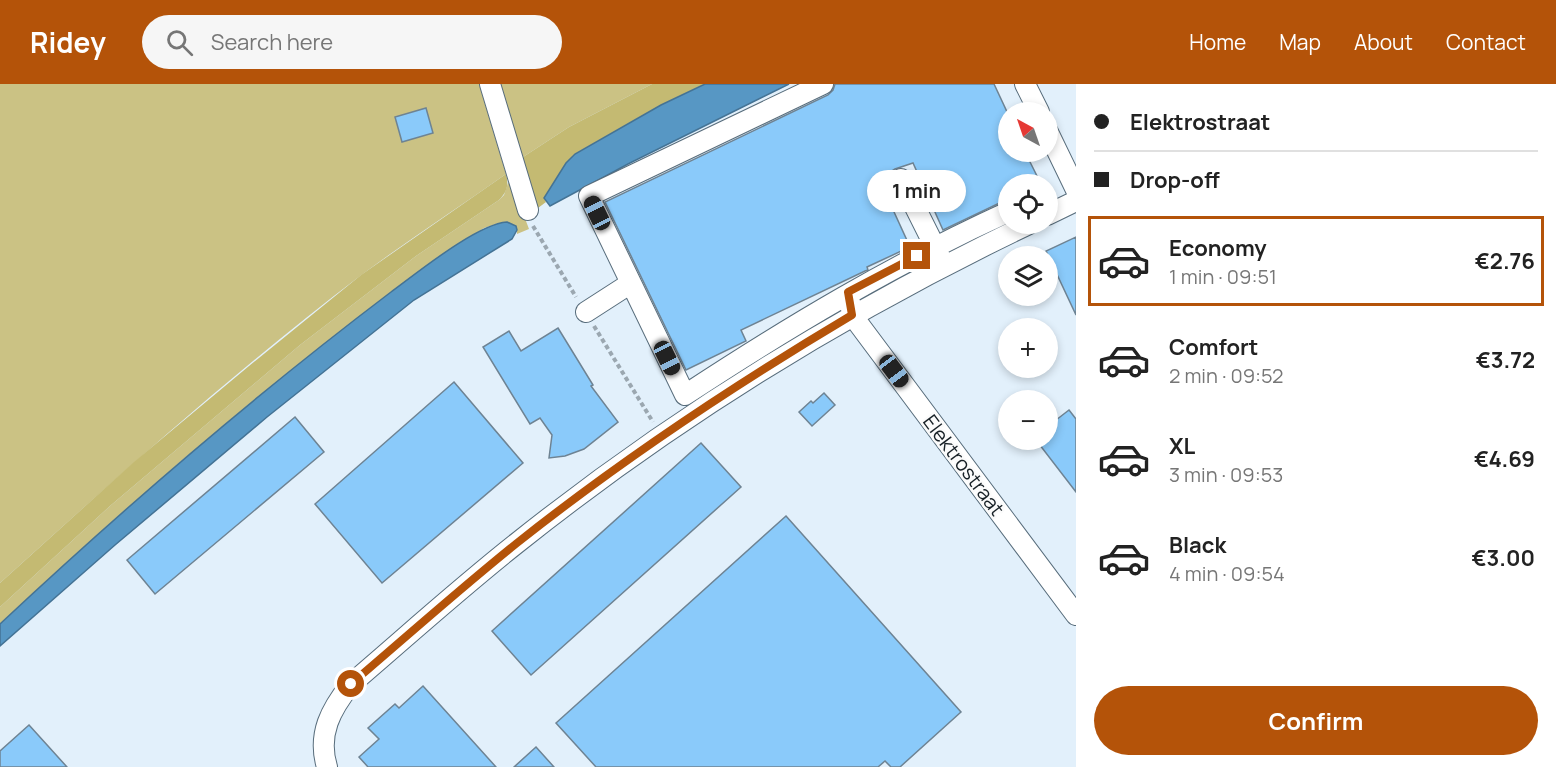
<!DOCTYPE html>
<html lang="en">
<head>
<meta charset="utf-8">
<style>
	:root { --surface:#fff; --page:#f6f6f6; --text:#222; --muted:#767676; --line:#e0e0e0; --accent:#b45309 }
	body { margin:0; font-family:Manrope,sans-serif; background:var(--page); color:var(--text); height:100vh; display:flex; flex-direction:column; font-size:22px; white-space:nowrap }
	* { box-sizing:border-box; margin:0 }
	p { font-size:20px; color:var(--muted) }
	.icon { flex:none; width:33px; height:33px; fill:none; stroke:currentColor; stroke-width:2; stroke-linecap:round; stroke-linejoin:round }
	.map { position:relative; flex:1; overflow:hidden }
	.details { display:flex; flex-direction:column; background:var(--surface); width:480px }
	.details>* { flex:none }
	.banner { display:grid; align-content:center; height:132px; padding:0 18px; background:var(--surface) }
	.needle { width:39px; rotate:320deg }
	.buttons { position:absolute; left:998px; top:18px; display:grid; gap:12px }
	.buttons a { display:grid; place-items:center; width:60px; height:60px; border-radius:50%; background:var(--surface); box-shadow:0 3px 9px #0003; font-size:30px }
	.end { position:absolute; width:27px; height:27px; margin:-14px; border:8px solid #b45309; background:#fff; box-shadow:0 0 0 3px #fff }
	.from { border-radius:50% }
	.bubble { position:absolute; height:42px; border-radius:21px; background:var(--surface); box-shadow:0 3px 9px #0003; font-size:20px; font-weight:700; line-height:42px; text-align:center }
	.car { position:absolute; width:18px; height:36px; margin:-18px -9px; border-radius:8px; box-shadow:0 0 4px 2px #0007; background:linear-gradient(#222 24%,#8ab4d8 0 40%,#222 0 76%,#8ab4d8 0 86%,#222 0) }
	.banner b { display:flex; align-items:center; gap:21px; height:57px; font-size:22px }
	.banner b+b { border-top:2px solid var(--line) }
	.banner i { width:15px; height:15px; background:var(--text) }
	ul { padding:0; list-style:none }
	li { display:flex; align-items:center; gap:18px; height:90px; margin:0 12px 9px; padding:0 6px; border:3px solid transparent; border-radius:0px }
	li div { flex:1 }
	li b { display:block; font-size:22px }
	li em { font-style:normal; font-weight:700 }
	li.active { border-color:var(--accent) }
	li>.icon { width:54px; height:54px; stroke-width:1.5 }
	.action { display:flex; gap:12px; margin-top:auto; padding:12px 18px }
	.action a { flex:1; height:69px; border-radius:36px; background:var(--accent); color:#fff; font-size:24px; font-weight:700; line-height:69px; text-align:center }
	header { display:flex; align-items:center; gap:36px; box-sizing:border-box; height:84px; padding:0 30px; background:var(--accent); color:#fff }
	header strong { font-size:28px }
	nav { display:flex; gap:33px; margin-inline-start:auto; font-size:21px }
	.search { width:420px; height:54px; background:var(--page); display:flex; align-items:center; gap:15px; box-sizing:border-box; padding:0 21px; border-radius:33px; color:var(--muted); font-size:22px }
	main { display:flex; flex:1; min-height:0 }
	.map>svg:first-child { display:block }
	.green { fill:#cbc284 }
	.forest { fill:#c4ba72 }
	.water { fill:#5797c4; stroke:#447395; stroke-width:1.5 }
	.building { fill:#8acafa; stroke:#6e8393; stroke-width:1.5 }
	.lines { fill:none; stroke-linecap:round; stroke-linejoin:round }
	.minor-casing { stroke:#586d7c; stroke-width:22 }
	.path { stroke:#9ba7b0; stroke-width:4; stroke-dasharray:4.5 3; stroke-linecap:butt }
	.minor { stroke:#fff; stroke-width:20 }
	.route { stroke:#b45309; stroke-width:8 }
	.labels { text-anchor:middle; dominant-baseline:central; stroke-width:4.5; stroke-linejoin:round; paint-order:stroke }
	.street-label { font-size:20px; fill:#172026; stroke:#fbfbfb }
</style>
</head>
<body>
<header>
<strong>Ridey</strong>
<div class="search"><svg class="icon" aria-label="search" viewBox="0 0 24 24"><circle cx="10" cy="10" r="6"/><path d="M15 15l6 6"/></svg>Search here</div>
<nav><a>Home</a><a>Map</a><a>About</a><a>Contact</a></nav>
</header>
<main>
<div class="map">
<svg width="1076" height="683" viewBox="0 0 1076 683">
	<rect width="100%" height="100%" fill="#e2f0fb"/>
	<path class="green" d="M0,0H479L506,90C458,124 408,156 360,192C235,287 117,393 0,499Z
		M498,0H652L569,43L520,75Z
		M508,99L512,100L529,145L517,150V146L499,139L484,144L419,187L181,377L0,540V523L110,422L300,261L416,172L499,116L504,111Z"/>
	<path class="forest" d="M652,0H705L661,21L575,70L566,79L544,114L546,118L534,127L520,75L569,43Z
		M506,90C509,101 507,108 499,116L416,172L300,261L110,422L0,523V499L134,378L249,282L361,191Z"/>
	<path class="water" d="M705,0H789L628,80L550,122L544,114L566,79L575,70L661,21Z
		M507,138L516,142L517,146L512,155L414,216L267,333L115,461L0,562V540C125,423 255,311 391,208C417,189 477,140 507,138Z"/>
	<path class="building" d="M835,0H994L1008,30V68H1025L1041,100H1008V115L943,146L913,79L895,85L879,95L910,163L867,183L868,186L865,187L741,246L746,257L686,286L605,118L828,11L833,6Z
		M426,24L433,49L402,58L395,33Z
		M1076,153V231L1046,167Z
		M558,244L593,301L591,302L618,338L584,365L565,372L549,374L552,351L540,334L530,340L483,263L509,247L521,267Z
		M454,298L523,379L382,499L315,420Z
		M824,309L835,321L812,342L799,328L811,317L813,319Z
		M1069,326L1076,335V408L1036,356H1047V343Z
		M295,333L324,368L155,510L127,476Z
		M701,359L741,403L531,591L492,547Z
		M786,432L961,628L900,683H891L885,677L878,683H596L556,639Z
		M423,602L496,683H368L359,673L379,655L368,644L395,620L399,624Z
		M29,641L67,683H0V667Z
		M536,663L554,683H514Z"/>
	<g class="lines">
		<defs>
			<path id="minor" d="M490,0L528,126
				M823,0L589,112L685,311C790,242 894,180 1008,128
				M1025,0L1039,28
				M1047,46L1076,106
				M901,95L940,173
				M1047,131L1076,117
				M850,218L852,231L1076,531
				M586,228L631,199
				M327,683C317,650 331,625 351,600C406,553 460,504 517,459C675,333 847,227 1029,140"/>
		</defs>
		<use href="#minor" class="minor-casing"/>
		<path class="path" d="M533,142L576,213
			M594,242L653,338"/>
		<use href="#minor" class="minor"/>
	</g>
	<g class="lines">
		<path class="route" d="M351,600C406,553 461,504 517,459C624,374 736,300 852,231L848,208L917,172"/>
	</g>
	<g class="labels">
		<g class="street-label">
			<text transform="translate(964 381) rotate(53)">Elektrostraat</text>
		</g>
	</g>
</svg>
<div class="buttons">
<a><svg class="needle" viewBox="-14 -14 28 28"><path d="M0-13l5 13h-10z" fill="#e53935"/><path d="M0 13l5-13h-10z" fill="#767676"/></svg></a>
<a><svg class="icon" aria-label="locate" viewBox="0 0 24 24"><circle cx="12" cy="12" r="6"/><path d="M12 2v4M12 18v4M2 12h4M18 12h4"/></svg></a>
<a><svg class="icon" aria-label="layers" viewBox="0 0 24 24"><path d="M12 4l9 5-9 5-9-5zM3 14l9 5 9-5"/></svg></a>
<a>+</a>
<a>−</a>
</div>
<i class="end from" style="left:351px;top:600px"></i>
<i class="end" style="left:917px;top:172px"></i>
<div class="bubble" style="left:867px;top:86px;width:99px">1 min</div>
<i class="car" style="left:597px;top:129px;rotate:334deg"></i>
<i class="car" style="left:667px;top:274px;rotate:154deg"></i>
<i class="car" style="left:894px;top:287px;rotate:143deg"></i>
</div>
<section class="details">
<div class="banner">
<b><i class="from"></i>Elektrostraat</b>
<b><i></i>Drop-off</b>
</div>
<ul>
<li class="active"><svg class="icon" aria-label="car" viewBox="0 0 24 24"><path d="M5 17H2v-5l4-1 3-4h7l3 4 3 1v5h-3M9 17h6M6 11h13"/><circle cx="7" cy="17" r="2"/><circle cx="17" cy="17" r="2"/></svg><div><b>Economy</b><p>1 min · 09:51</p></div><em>€2.76</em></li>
<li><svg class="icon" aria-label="car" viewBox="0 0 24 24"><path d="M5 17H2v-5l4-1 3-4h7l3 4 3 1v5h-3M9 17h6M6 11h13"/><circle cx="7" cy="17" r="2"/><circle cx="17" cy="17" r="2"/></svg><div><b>Comfort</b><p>2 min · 09:52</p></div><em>€3.72</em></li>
<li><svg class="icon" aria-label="car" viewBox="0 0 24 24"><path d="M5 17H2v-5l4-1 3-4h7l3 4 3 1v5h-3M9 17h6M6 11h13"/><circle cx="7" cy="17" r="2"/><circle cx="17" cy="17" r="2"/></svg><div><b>XL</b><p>3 min · 09:53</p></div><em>€4.69</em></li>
<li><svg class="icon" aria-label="car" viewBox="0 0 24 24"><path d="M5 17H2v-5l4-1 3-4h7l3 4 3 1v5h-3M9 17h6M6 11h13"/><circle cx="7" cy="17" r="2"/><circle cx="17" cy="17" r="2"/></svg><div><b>Black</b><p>4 min · 09:54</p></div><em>€3.00</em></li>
</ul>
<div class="action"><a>Confirm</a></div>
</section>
</main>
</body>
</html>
